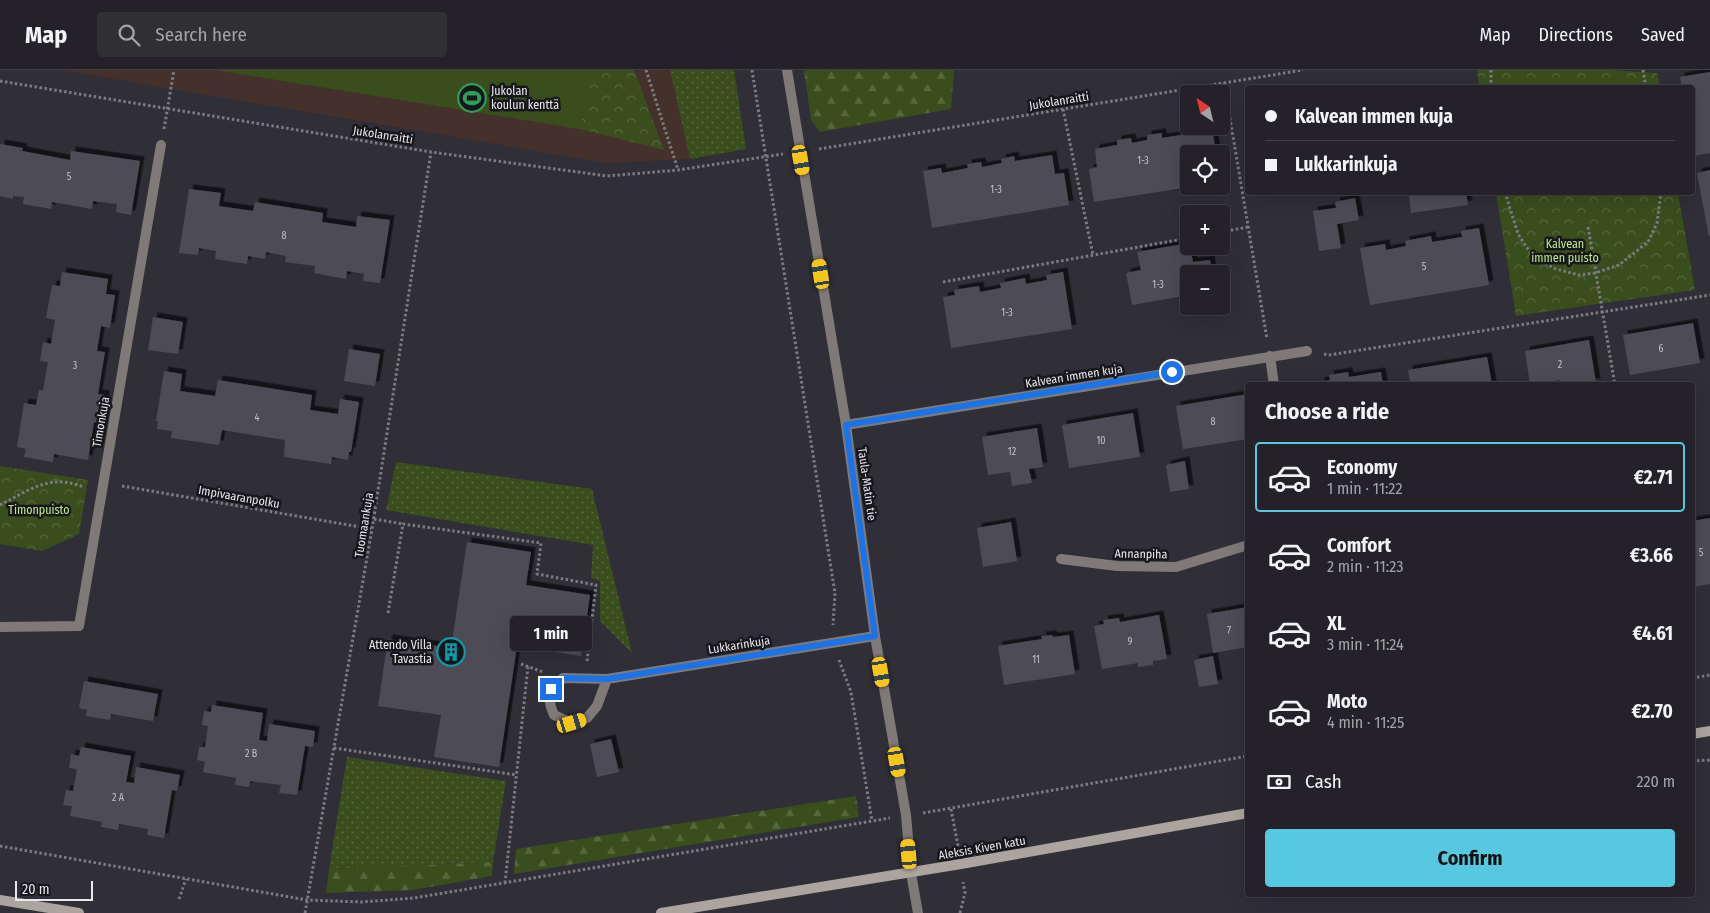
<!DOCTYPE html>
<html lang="en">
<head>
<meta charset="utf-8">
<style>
	:root { --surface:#242228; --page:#302f34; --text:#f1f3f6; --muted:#a3a4a8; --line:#413f45; --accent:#56c9e1 }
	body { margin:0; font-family:"Fira Sans Condensed",sans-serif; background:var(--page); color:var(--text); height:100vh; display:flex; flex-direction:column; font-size:19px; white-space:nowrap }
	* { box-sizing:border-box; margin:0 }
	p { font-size:16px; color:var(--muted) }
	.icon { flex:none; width:28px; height:28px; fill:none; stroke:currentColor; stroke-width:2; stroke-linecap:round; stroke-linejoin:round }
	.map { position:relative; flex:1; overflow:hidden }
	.drawer { position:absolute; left:1245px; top:312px; width:450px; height:515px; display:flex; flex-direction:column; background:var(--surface); border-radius:5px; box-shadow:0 5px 20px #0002,0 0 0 1px var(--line) }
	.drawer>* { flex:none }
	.top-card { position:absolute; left:1245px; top:15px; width:450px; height:110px; border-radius:5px; box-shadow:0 5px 20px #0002,0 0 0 1px var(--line); display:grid; align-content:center; height:110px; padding:0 20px; background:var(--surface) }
	.needle { width:32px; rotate:325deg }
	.controls { position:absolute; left:1180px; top:15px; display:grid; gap:10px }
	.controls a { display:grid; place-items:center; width:50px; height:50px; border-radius:5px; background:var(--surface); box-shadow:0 5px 20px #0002,0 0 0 1px var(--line); font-size:25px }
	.scale { position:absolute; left:15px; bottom:12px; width:78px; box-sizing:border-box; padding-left:5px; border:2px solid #e9e7ed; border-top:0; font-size:14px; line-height:18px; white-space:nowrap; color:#e9e7ed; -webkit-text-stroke:4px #17171b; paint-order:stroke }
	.end { position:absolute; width:22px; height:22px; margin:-11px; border:6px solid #1a73e8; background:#fff; box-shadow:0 0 0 2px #fff }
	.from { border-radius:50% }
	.bubble { position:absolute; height:35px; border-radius:5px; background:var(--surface); box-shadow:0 5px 20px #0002,0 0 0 1px var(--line); font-size:16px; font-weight:700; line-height:35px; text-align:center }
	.car { position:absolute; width:15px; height:30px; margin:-15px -8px; border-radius:6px; box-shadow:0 0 4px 1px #0007; background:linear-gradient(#f5c518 24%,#345 0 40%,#f5c518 0 76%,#345 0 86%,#f5c518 0) }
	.top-card b { display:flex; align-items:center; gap:18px; height:48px; font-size:19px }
	.top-card b+b { border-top:1px solid var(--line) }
	.top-card i { width:12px; height:12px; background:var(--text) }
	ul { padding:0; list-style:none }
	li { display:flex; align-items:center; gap:15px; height:70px; margin:0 10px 8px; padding:0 10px; border:2px solid transparent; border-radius:5px }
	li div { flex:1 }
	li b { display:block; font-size:19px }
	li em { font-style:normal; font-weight:700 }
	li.active { border-color:var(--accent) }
	li>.icon { width:45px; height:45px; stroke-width:1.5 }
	h2 { padding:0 20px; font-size:22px; line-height:60px }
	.pay { display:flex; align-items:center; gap:12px; height:55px; padding:0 20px; font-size:19px }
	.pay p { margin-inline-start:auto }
	.action { display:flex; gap:10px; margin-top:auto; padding:10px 20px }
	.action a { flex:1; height:58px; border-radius:5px; background:var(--accent); color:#111; font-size:20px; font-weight:700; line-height:58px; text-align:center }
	header { display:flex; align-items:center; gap:30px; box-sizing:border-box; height:70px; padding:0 25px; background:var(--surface); border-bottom:1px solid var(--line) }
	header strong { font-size:24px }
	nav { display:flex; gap:28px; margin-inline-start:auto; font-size:18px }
	.search { width:350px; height:45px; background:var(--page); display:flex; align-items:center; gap:12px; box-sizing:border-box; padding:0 18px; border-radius:5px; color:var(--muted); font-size:19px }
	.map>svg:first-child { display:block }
	.education { fill:#45312c }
	.grass { fill:url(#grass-dots) }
	.forest { fill:url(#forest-firs) }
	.park { fill:url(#park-crowns) }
	.pitch { fill:#394d1d }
	.building { fill:#4e4c56; filter:url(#shadow) }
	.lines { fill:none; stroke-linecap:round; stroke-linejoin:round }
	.path { stroke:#7d7b82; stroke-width:3; stroke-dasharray:2.5 2.5; stroke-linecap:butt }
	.minor { stroke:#7f7a77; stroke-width:10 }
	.tertiary { stroke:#7f7a77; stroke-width:10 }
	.secondary { stroke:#aba49f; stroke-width:10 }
	.route { stroke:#1a73e8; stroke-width:6 }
	.labels { text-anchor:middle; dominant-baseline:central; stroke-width:5; stroke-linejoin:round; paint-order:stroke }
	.number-label { font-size:10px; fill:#c2c0c7 }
	.poi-label { font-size:12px; fill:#e9e7ed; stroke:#17171b; text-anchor:start }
	.street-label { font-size:12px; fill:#e9e7ed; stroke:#17171b }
	.park-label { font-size:12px; fill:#bde988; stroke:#17171b }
</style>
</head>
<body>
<header>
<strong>Map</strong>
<div class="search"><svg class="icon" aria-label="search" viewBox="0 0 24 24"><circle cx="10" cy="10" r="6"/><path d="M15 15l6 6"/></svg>Search here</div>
<nav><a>Map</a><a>Directions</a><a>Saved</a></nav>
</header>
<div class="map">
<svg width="1710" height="843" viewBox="0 0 1710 843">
	<defs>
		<pattern id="grass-dots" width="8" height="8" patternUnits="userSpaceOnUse" patternTransform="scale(1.25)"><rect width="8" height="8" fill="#394d1d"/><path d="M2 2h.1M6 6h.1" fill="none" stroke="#56673e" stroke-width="1.8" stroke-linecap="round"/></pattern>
		<pattern id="forest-firs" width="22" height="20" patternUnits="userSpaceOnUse" patternTransform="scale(1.25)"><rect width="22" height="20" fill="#394d1d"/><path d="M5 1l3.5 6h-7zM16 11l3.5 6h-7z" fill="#56673e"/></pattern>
		<pattern id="park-crowns" width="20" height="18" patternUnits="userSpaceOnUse" patternTransform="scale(1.25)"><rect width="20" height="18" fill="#394d1d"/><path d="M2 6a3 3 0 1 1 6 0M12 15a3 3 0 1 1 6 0" fill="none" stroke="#56673e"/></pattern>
		<filter id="shadow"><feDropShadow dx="4.5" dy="-4.5" stdDeviation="0" flood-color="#0009"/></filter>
	</defs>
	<rect width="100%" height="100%" fill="#302e36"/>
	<path class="education" d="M61,0H734L746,79L690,89L607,93Z"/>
	<path class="grass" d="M670,0H734L746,79L690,89Z
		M396,392L592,419L632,583L600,551V511L591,508L593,475L386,440Z
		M347,687L506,711L493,792L329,799Z"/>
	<path class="forest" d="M804,0H954L951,39L820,62L811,50Z
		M856,726L859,747L514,804L516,779Z
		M493,792L492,806L413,820L326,823L329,799Z"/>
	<path class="park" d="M564,0H634L664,80L580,59L555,55Z
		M1477,0H1610L1657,3L1660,17H1479Z
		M1496,123H1678L1695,220L1516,246Z
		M0,396L88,410L79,464L42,481L0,474Z"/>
	<path class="pitch" d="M215,0H590L580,59Z"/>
	<path class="building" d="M1710,2V83L1692,86V18H1682L1680,7Z
		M1201,56H1212L1216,84H1189V117L1094,132L1089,99L1097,97L1095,79L1117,75V70L1131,68L1132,73L1147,70V65L1162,63V68L1194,63L1193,58Z
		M0,74L23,78L22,81L70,90L71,81L140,91L131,145L116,142L117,134L93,131L92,139L52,132L51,139L23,134L24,127L13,126V129L0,126Z
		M1052,85L1055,104L1064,103L1069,135L932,158L923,101L941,98L942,103L968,98L967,94L981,92L982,97L1002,93L1001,89L1014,86L1015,91Z
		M1710,100V166L1709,167L1697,103Z
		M189,119L221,123L219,136L253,141L255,132L323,143L322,152L356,157L357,146L390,150L380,213L363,211L364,204L347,201L346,209L314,203L315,196L285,192L286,186L266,182L265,189L248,186L247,194L215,189L216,181L199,178L198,185L179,183Z
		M1415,122H1466L1468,135L1411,143L1409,125L1415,124Z
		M1355,128L1359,150L1337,154L1341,178L1319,181L1313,141L1336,138L1335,132Z
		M1479,158L1489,215L1370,235L1360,178L1385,174L1386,180L1406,176L1405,171L1431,166L1432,172L1462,167L1461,161Z
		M1189,173L1193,192L1210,190L1212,204H1189V225L1132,235L1126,203L1141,200L1137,182Z
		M62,202L108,209L106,224L115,225L110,258L101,256L97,281L105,282L98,324L105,325L101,354L94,352L88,390L54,384L53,392L24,387L26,379L17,377L24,333L36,335L39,320H43L48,292L40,291L43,272L51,274L55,250L46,248L52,215L60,216Z
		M1063,202L1072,259L951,278L943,227L955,225L954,220L979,216L980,222L1001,218L1000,213L1025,208L1026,214L1047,210L1046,205Z
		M153,247L183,252L178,284L148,280Z
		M1693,253L1700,293L1630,305L1623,265Z
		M1589,270L1596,313L1561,315L1560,310L1530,315L1525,281Z
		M349,279L380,284L375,316L344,311Z
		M1487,287L1492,315H1411L1408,300Z
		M164,301L182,304L180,321L215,326L218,310L312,325L310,340L338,344L340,329L359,332L351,382H349L348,390L332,387L331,394L284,387L285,370L222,360L219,375L171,368L172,361L157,359L158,351H156Z
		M1348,302L1349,307L1381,302L1383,315H1320V312L1330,310L1329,305Z
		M1248,324V369L1183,379L1176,336Z
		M1133,343L1140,387L1069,398L1062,355Z
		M1037,358L1043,397L1029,399L1032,413L1012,416L1010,402L988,405L982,367Z
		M1185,391L1189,419L1170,422L1166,395Z
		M1710,448V514L1692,517V451Z
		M1011,452L1017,491L983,497L977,458Z
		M467,472L531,482L526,515L590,525L581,586L517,576L499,697L434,687L441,645L378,636L388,569L451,578Z
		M1248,537V577L1213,583L1207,544Z
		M1159,545L1167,589L1153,591V595L1138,597V593L1102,599L1094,556L1104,554L1103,550L1119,548L1120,552Z
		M1052,565L1053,567L1069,565L1075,604L1004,615L998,576L1042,569L1041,566Z
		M1213,586L1218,614L1199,617L1194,590Z
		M84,611L158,624L153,651L111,644L110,650L86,646L87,640L79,638Z
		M212,635L263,643L259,670L267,671L269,654L315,661L313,677L305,676L297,725L279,723L281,715L250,711L249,717L235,715L236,708L203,702L205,692L197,690L199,677H205L208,656L202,655L204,641L211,642Z
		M611,669L619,702L597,707L590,674Z
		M81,677L131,686L126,712L134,713L136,697L180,705L177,721L172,720L164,768L147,765L148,759L119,754L118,760L101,757L102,752L70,746L72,736L63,735L66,720L73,721L77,699L69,698L71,684L79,686Z"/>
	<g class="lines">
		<path class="path" d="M646,0L678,100
			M752,0L835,523L833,555
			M1491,0V18
			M1643,0L1646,18
			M0,11L431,82L607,106L678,100L783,84
			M1224,13L1267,269
			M1063,39L1093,185
			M164,59L174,0
			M819,79L1303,0
			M1505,122L1518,164L1533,187L1556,199L1579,205L1595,203L1619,195L1648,172L1657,153L1661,122
			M1588,157L1615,315
			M1221,162L1248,157
			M943,212L1189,168
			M1324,284L1329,285L1710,225
			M122,416L372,459
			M0,435C20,425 41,410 64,412C71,413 78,415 84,417
			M374,449L403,454
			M388,543L403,454L541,473L537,504L596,515L587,592
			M839,590L851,622L872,751
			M521,594L543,602
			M1692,608L1710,605
			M334,678L517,705
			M1692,691L1710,690
			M951,739L958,776
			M923,743L1248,686
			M0,776L307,830L362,832L414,828L890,748
			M505,813L528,596
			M179,829L186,809
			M305,843L372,459L431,82
			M960,843L965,823L963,812"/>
		<path class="minor" d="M1270,286L1274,315
			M846,355L1307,281
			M1061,489L1117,496L1176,497L1248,475
			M0,557L79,556L161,75
			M607,609L597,636L587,648L572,653L554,645C546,627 548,622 563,608L607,609L875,566
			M911,803L918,843"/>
		<path class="tertiary" d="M787,0L846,355L875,566L906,745L911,803"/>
		<path class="secondary" d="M1692,664L1710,661
			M0,830L79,843
			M661,843L961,794L1248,743"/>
	</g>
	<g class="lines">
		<path class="route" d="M551,619L563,608L607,609L875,566L846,355L1172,302"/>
	</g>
	<defs>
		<symbol id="stadium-ring" viewBox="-11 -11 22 22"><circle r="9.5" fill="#17171b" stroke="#2e9e5b" stroke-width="1.5"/><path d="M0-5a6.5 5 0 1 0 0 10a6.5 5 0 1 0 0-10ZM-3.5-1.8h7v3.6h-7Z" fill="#2e9e5b"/></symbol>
		<symbol id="building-ring" viewBox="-11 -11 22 22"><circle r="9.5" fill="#17171b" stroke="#0f9aa8" stroke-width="1.5"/><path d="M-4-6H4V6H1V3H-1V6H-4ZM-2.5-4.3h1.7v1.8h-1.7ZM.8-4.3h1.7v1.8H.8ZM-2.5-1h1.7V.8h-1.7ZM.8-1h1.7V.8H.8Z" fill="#0f9aa8"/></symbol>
	</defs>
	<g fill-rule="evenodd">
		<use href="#stadium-ring" x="456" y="12" width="32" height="32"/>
		<use href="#building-ring" x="435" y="566" width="32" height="32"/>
	</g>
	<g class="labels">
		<g class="number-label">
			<text x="1143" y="91">1-3</text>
			<text x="69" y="107">5</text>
			<text x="996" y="120">1-3</text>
			<text x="284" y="166">8</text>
			<text x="1424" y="197">5</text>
			<text x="1158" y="215">1-3</text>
			<text x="1007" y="243">1-3</text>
			<text x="1661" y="279">6</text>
			<text x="1560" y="295">2</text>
			<text x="75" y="296">3</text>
			<text x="257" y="348">4</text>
			<text x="1213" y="352">8</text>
			<text x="1101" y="371">10</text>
			<text x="1012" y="382">12</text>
			<text x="1701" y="483">5</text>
			<text x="1229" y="561">7</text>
			<text x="1130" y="572">9</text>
			<text x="1036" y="590">11</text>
			<text x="251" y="684">2 B</text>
			<text x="118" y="728">2 A</text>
		</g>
		<g class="poi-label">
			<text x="491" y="21">Jukolan<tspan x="491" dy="14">koulun kenttä</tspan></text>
			<text x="432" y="575" text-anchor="end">Attendo Villa<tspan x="432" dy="14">Tavastia</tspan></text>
		</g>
		<g class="street-label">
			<text transform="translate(1059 31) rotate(-9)">Jukolanraitti</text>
			<text transform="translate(383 65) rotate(9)">Jukolanraitti</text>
			<text transform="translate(1074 306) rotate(-9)">Kalvean immen kuja</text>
			<text transform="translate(101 352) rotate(-80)">Timonkuja</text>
			<text transform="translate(867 414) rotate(82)">Taula-Matin tie</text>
			<text transform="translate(239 427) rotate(10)">Impivaaranpolku</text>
			<text transform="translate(364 455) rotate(-81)">Tuomaankuja</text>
			<text transform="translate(1141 484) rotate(1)">Annanpiha</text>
			<text transform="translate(739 575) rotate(-9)">Lukkarinkuja</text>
			<text transform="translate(982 778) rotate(-10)">Aleksis Kiven katu</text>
		</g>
		<g class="park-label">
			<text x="1565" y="174">Kalvean<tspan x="1565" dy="14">immen puisto</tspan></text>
			<text x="39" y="440">Timonpuisto</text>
		</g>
	</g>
</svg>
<div class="controls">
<a><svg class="needle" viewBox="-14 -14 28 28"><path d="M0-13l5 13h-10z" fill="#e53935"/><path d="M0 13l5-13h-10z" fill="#a3a4a8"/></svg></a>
<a><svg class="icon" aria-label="locate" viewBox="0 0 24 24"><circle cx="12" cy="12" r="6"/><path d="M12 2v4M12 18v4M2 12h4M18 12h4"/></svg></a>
<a>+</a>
<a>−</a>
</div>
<div class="scale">20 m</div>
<i class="end from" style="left:1172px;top:302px"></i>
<i class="end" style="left:551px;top:619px"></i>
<div class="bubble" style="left:510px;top:546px;width:82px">1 min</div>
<i class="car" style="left:801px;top:90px;rotate:170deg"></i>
<i class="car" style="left:821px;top:204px;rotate:351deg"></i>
<i class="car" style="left:881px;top:602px;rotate:170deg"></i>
<i class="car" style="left:572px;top:653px;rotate:73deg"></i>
<i class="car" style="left:897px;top:692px;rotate:170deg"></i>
<i class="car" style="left:909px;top:784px;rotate:355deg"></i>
<div class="top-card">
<b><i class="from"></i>Kalvean immen kuja</b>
<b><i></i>Lukkarinkuja</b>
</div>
<section class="drawer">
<h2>Choose a ride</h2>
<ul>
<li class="active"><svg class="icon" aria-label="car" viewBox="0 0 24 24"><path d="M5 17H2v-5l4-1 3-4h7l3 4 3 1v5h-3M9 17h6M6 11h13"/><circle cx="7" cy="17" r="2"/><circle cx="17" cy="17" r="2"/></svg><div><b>Economy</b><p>1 min · 11:22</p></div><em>€2.71</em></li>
<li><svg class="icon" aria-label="car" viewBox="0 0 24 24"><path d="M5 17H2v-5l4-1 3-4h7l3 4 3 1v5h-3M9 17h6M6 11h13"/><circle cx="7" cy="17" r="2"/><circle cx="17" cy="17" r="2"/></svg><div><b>Comfort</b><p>2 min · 11:23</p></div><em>€3.66</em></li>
<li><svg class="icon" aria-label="car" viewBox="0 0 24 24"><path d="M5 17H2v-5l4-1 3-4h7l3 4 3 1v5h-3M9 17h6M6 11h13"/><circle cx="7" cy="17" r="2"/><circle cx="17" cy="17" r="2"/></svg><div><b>XL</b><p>3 min · 11:24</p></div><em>€4.61</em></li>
<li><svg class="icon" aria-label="car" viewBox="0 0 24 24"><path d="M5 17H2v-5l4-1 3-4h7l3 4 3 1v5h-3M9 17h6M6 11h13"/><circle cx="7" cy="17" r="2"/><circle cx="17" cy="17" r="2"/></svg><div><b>Moto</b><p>4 min · 11:25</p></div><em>€2.70</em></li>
</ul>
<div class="pay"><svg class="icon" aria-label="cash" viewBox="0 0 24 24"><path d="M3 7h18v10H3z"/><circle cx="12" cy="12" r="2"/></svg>Cash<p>220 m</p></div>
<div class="action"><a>Confirm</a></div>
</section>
</div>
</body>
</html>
